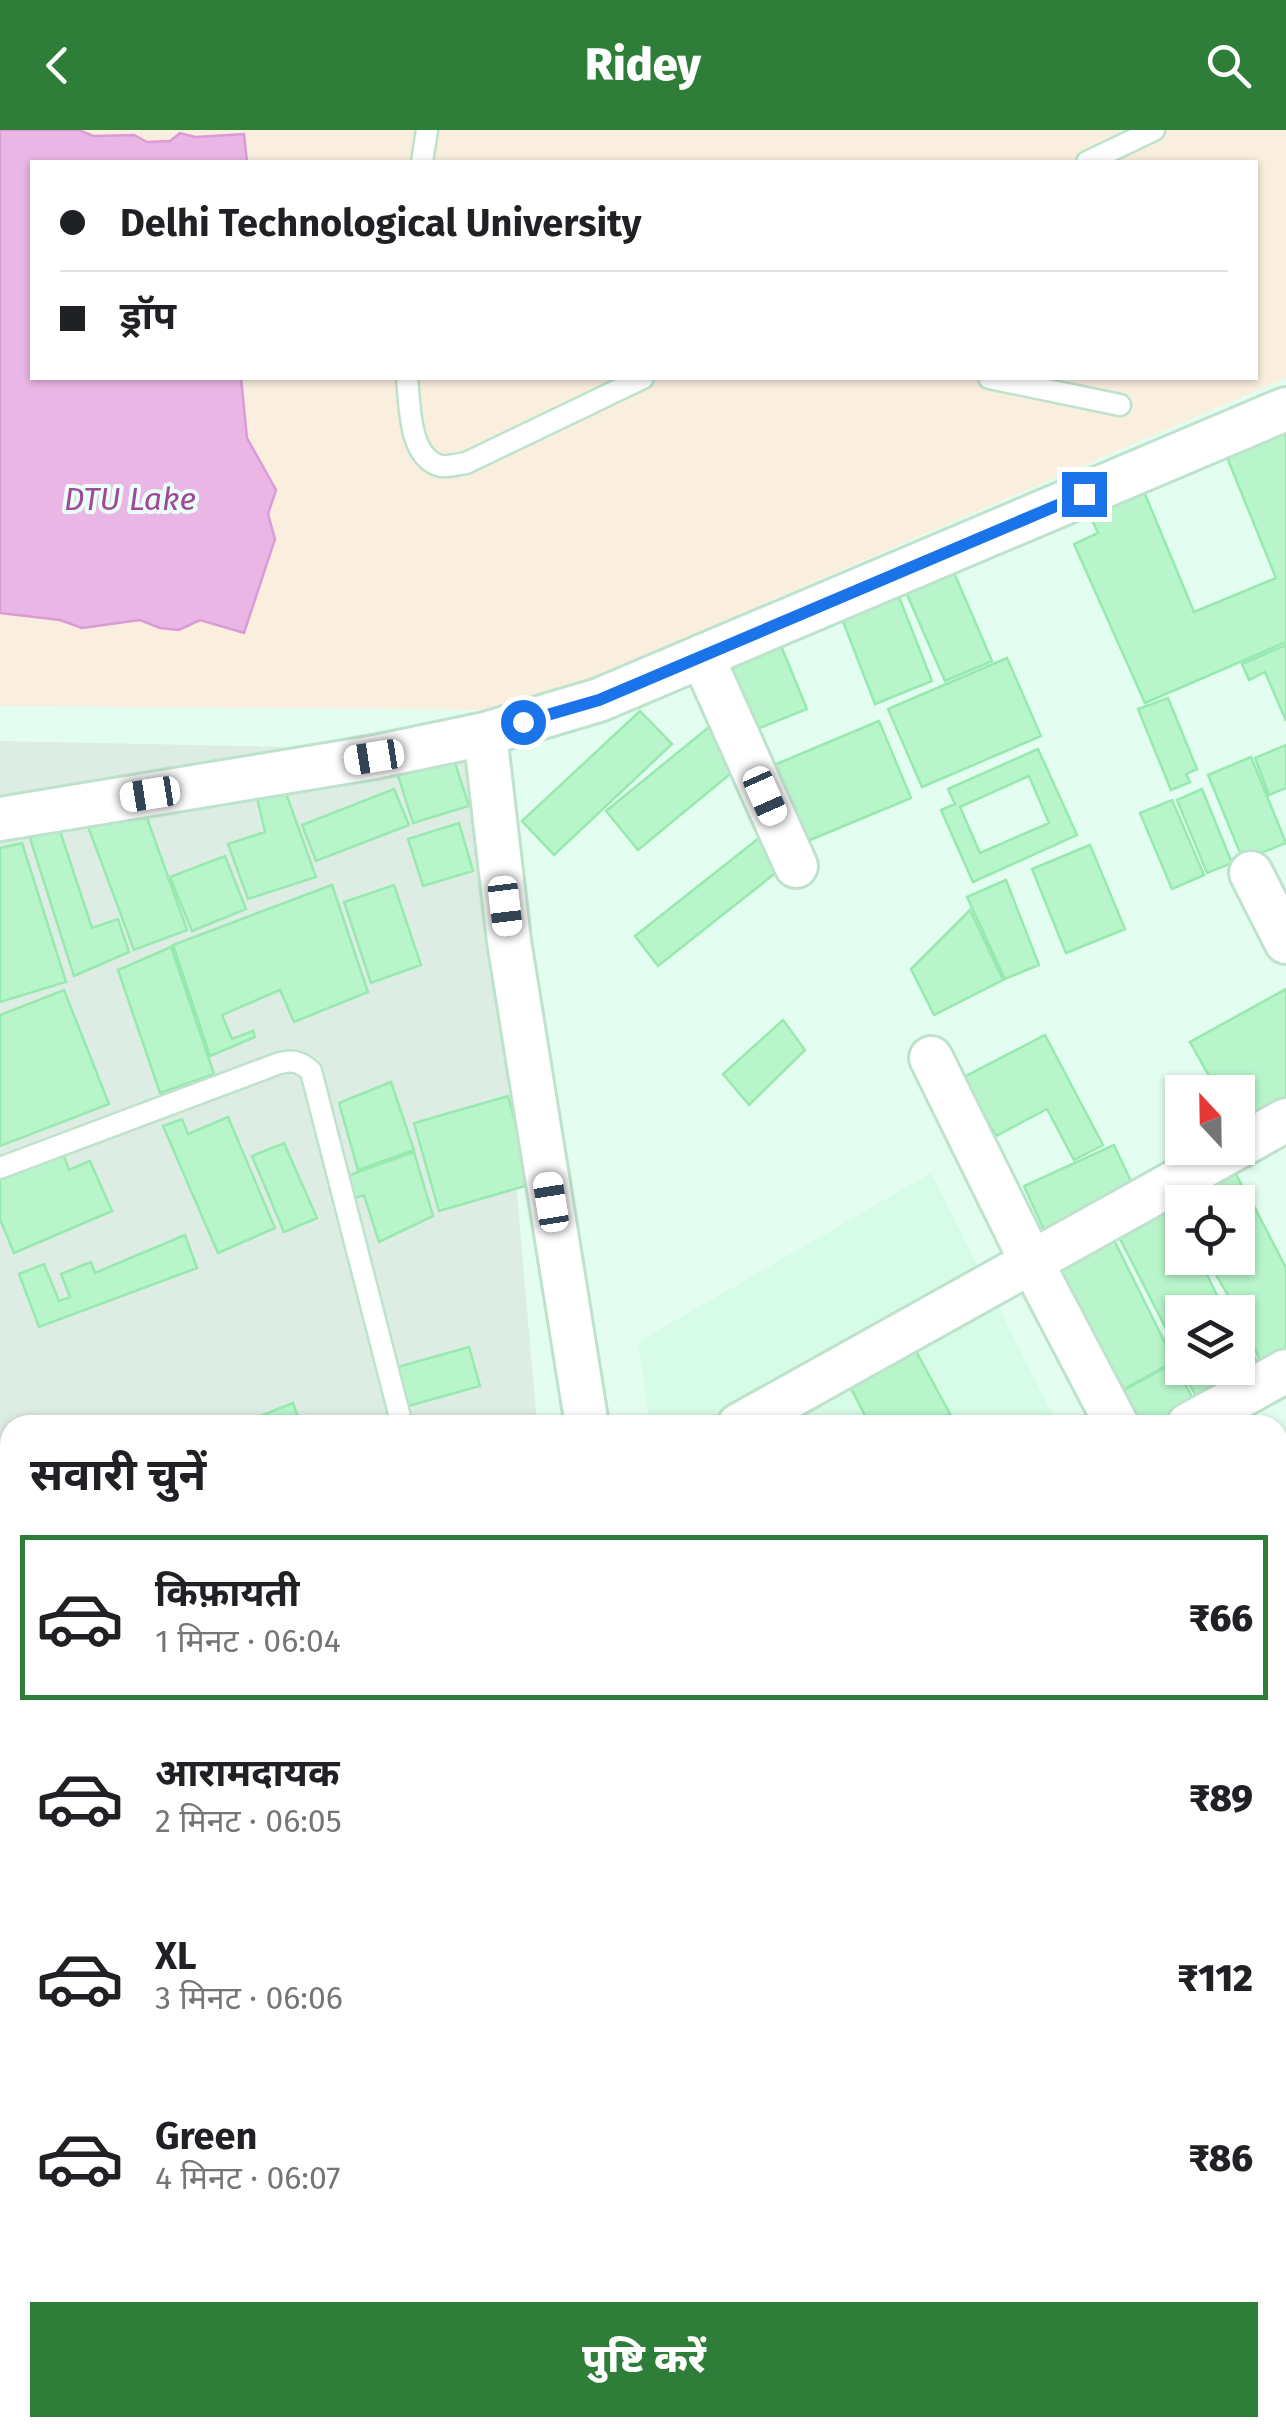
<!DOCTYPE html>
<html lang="hi">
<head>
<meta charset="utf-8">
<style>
	:root { --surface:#fff; --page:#f6f6f6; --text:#202124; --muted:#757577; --line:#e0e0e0; --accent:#2e7e3a }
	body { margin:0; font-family:"Fira Sans","Noto Sans Devanagari",sans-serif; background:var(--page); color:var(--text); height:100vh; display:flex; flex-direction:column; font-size:38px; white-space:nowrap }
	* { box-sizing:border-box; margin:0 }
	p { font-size:32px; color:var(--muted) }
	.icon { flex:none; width:55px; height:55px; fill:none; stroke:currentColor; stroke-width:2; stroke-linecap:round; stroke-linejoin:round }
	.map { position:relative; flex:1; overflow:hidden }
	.side { position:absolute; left:0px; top:1285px; width:1288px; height:1022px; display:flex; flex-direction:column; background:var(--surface); border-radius:30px 30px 0 0; box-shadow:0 2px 8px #0004 }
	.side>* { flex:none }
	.guide { position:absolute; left:30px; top:30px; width:1228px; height:220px; border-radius:0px; box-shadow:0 2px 8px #0004; display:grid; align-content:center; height:220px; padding:0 30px; background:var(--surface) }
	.needle { width:65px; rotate:338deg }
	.tools { position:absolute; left:1165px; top:945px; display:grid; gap:20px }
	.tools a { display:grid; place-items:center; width:90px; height:90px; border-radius:0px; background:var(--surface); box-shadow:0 2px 8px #0004; font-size:50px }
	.end { position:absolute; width:45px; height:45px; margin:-22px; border:12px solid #1a73e8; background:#fff; box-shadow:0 0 0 5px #fff }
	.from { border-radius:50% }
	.car { position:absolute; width:30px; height:60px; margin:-30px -15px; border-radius:12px; box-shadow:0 0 8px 2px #0007; background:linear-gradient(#fff 24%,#345 0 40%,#fff 0 76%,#345 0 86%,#fff 0) }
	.guide b { display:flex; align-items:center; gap:35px; height:95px; font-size:38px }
	.guide b+b { border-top:2px solid var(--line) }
	.guide i { width:25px; height:25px; background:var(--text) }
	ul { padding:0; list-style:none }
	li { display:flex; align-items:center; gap:30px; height:165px; margin:0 20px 15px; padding:0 10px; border:5px solid transparent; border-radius:0px }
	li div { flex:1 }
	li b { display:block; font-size:38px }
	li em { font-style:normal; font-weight:800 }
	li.selected { border-color:var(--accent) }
	li>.icon { width:90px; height:90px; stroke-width:1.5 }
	h2 { padding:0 30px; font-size:45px; line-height:120px }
	.button { display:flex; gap:20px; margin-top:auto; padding:20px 30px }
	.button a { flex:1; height:115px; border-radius:0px; background:var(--accent); color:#fff; font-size:40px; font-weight:800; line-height:115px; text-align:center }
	header { display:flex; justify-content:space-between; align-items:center; height:130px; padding:0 30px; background:var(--accent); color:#fff; font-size:45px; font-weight:800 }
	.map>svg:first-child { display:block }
	.residential { fill:#d6fbe7 }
	.industrial { fill:#deede3 }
	.education { fill:#faeedf; fill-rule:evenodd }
	.water { fill:#e9b6e6; stroke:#db9bd7; stroke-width:2.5 }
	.building { fill:#b8f5cb; stroke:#97e9af; stroke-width:2.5; fill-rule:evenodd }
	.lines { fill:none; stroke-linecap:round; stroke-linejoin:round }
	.lane-casing { stroke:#bde3cc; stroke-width:25 }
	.street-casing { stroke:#bde3cc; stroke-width:48 }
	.lane { stroke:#fff; stroke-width:20 }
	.street { stroke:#fff; stroke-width:42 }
	.route { stroke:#1a73e8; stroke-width:12 }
	.labels { text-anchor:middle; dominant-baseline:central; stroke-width:8; stroke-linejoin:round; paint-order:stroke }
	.water-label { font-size:32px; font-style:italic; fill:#a2479c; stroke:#eafff5 }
</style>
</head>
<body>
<header><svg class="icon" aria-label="back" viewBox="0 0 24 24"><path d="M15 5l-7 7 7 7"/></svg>Ridey<svg class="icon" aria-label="search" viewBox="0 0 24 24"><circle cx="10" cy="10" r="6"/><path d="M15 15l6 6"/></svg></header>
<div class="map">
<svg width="1286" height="2306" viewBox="0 0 1286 2306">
	<rect width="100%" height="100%" fill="#e3fef1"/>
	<path class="residential" d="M931,1043L1058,1295H650L638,1212Z
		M1278,1728L1286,1744V2306H8L10,2298H1278Z"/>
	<path class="industrial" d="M0,611L479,621L537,1295H10V1825L0,1841Z"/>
	<path class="education" d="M0,0H1286V248L518,580L0,576ZM32,32H1255V248H32Z"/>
	<path class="water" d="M0,0H79L93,6L134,5L147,12L170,11L180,3L195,7L244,4L247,32H32V248H241L247,308L276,360L268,384L275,409L244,503L200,490L179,500L160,498L140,490L82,498L60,490L0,483Z"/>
	<path class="building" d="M1286,294V512L1145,573L1074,414L1098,403L1086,377L1140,352L1194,482L1276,448L1224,320Z
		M949,431L992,531L945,551L901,451Z
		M894,454L932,551L875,574L837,476Z
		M777,506L807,579L747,603L718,530Z
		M1286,515V591L1265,542L1249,550L1242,534Z
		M1007,528L1041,606L922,657L888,579Z
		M1168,568L1197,639L1186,644L1190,652L1171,660L1138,579Z
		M640,581L672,614L554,725L522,691Z
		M879,591L911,668L798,715L767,638Z
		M709,597L741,635L638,720L606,681Z
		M1286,615V658L1269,665L1255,628Z
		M1038,619L1077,705L973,752L941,680L955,674L948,659ZM1029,646L1049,693L980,723L960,677Z
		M452,624L469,676L413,693L397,642Z
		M1251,627L1286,713L1243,730L1208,645Z
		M282,652L316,747L248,769L228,714L265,702L255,659Z
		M394,659L409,695L316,731L302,695Z
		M1202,659L1232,733L1207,743L1177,670Z
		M1172,670L1204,745L1172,759L1140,683Z
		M147,688L187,800L134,820L86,691Z
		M459,693L473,741L423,756L408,709Z
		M58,695L92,798L118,789L129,822L74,846L29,705Z
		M759,708L783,737L658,836L635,806Z
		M22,713L66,852L0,872V718Z
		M1090,715L1125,799L1066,823L1032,739Z
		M225,726L246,779L192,801L170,747Z
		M1006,750L1039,835L1005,849L967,767Z
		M332,755L368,862L294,892L280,860L222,885L232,909L253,901L255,907L210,926L173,815Z
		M394,755L421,835L371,853L344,772Z
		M970,780L1003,850L934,885L911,839Z
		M171,817L214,944L160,963L118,840Z
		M1286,859V979L1238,998V962H1218L1190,912Z
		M64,860L109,974L0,1016V885Z
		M783,890L805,920L749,975L723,944Z
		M1045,905L1103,1015L1074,1030L1047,979L996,1006L964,947Z
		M391,952L414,1020L358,1040L339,973Z
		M508,966L532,1054L439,1081L414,993Z
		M228,987L275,1098L218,1123L163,996L182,989L188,1004Z
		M284,1013L317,1088L284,1102L252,1026Z
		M1114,1015L1135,1060L1045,1102L1024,1056Z
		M414,1022L433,1086L379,1112L364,1065L352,1069L344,1047Z
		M63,1023L69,1040L90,1031L112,1081L14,1123L0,1089V1050Z
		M1232,1037L1251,1072L1238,1079V1072H1182V1077L1177,1066Z
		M1172,1069L1182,1092V1128H1199L1225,1182H1182V1223L1179,1224L1115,1099Z
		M1255,1078L1286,1138V1228L1264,1239L1238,1182L1206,1128H1238V1087Z
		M1108,1098L1174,1231L1112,1266L1049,1132Z
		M185,1105L197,1138L39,1197L19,1144L44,1134L59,1171L70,1167L61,1144L91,1132L95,1143Z
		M1239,1198L1265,1247L1202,1277L1178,1233L1182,1230V1238H1238Z
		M911,1212L956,1295H870L845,1247Z
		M469,1217L480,1256L405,1277L394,1238Z
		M1174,1233L1199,1280L1172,1295H1129L1113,1266Z
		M293,1273L301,1295H261L258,1287Z
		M10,1651V1833L0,1834V1653Z
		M10,2250V2298H92V2306H0V2251Z"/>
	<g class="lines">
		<defs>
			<path id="lane" d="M422,32L427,0
				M1087,32L1154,0
				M407,248C410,273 408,328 441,336C448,337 459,334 466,333L643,248
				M989,248L1120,275
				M0,1038L277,934C292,929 299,931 311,941L402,1295
				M0,1450L10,1448
				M0,1848L10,1845"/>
			<path id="street" d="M702,526L796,736
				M485,604L509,811L587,1295
				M0,689L375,627L485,604L599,570L1286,279
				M1251,743L1286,812
				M931,928L1031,1131L1117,1295
				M1238,1017L1286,990
				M739,1295L1236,1018
				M1188,1295L1286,1241
				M1278,1602L1286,1618
				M1278,1855L1286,1866
				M1278,1985L1286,1996
				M0,2011L10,1982
				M461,2298L464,2306
				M1024,2298L1030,2306
				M267,2306L307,2298"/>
		</defs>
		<use href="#lane" class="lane-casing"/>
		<use href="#street" class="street-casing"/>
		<use href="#lane" class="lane"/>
		<use href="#street" class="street"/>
	</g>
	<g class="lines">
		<path class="route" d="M523,592L599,570L1084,364"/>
	</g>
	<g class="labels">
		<g class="water-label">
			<text x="130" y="369">DTU Lake</text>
		</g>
	</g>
</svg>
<div class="tools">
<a><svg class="needle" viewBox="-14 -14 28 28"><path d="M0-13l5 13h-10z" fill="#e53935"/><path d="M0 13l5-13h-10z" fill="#757577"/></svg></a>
<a><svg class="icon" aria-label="locate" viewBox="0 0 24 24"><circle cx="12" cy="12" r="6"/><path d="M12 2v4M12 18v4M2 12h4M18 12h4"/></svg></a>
<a><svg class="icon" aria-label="layers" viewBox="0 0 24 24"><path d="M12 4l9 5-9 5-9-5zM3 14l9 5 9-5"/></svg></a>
</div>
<i class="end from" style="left:523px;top:592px"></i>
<i class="end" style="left:1084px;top:364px"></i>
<i class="car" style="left:374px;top:627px;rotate:261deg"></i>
<i class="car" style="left:150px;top:664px;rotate:261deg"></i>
<i class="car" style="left:765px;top:666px;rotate:156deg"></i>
<i class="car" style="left:505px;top:776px;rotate:173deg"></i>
<i class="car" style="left:551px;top:1072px;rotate:351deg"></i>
<div class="guide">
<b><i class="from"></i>Delhi Technological University</b>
<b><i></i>ड्रॉप</b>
</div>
<section class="side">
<h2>सवारी चुनें</h2>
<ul>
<li class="selected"><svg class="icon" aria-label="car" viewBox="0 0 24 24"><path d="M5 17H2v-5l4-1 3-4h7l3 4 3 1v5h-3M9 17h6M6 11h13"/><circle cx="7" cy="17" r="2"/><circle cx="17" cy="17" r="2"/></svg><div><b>किफ़ायती</b><p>1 मिनट · 06:04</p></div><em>₹66</em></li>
<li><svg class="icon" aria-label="car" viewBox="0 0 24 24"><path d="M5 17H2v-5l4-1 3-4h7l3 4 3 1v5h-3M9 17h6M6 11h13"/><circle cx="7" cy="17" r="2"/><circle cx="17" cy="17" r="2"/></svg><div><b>आरामदायक</b><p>2 मिनट · 06:05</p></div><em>₹89</em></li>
<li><svg class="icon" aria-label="car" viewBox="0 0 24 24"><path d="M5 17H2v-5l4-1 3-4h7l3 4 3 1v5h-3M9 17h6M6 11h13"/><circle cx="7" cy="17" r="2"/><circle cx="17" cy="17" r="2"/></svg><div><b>XL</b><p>3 मिनट · 06:06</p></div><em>₹112</em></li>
<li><svg class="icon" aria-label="car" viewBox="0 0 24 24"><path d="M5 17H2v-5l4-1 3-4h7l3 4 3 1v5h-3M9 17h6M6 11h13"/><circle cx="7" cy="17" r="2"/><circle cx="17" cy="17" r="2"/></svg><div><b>Green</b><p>4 मिनट · 06:07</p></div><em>₹86</em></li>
</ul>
<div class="button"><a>पुष्टि करें</a></div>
</section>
</div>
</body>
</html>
